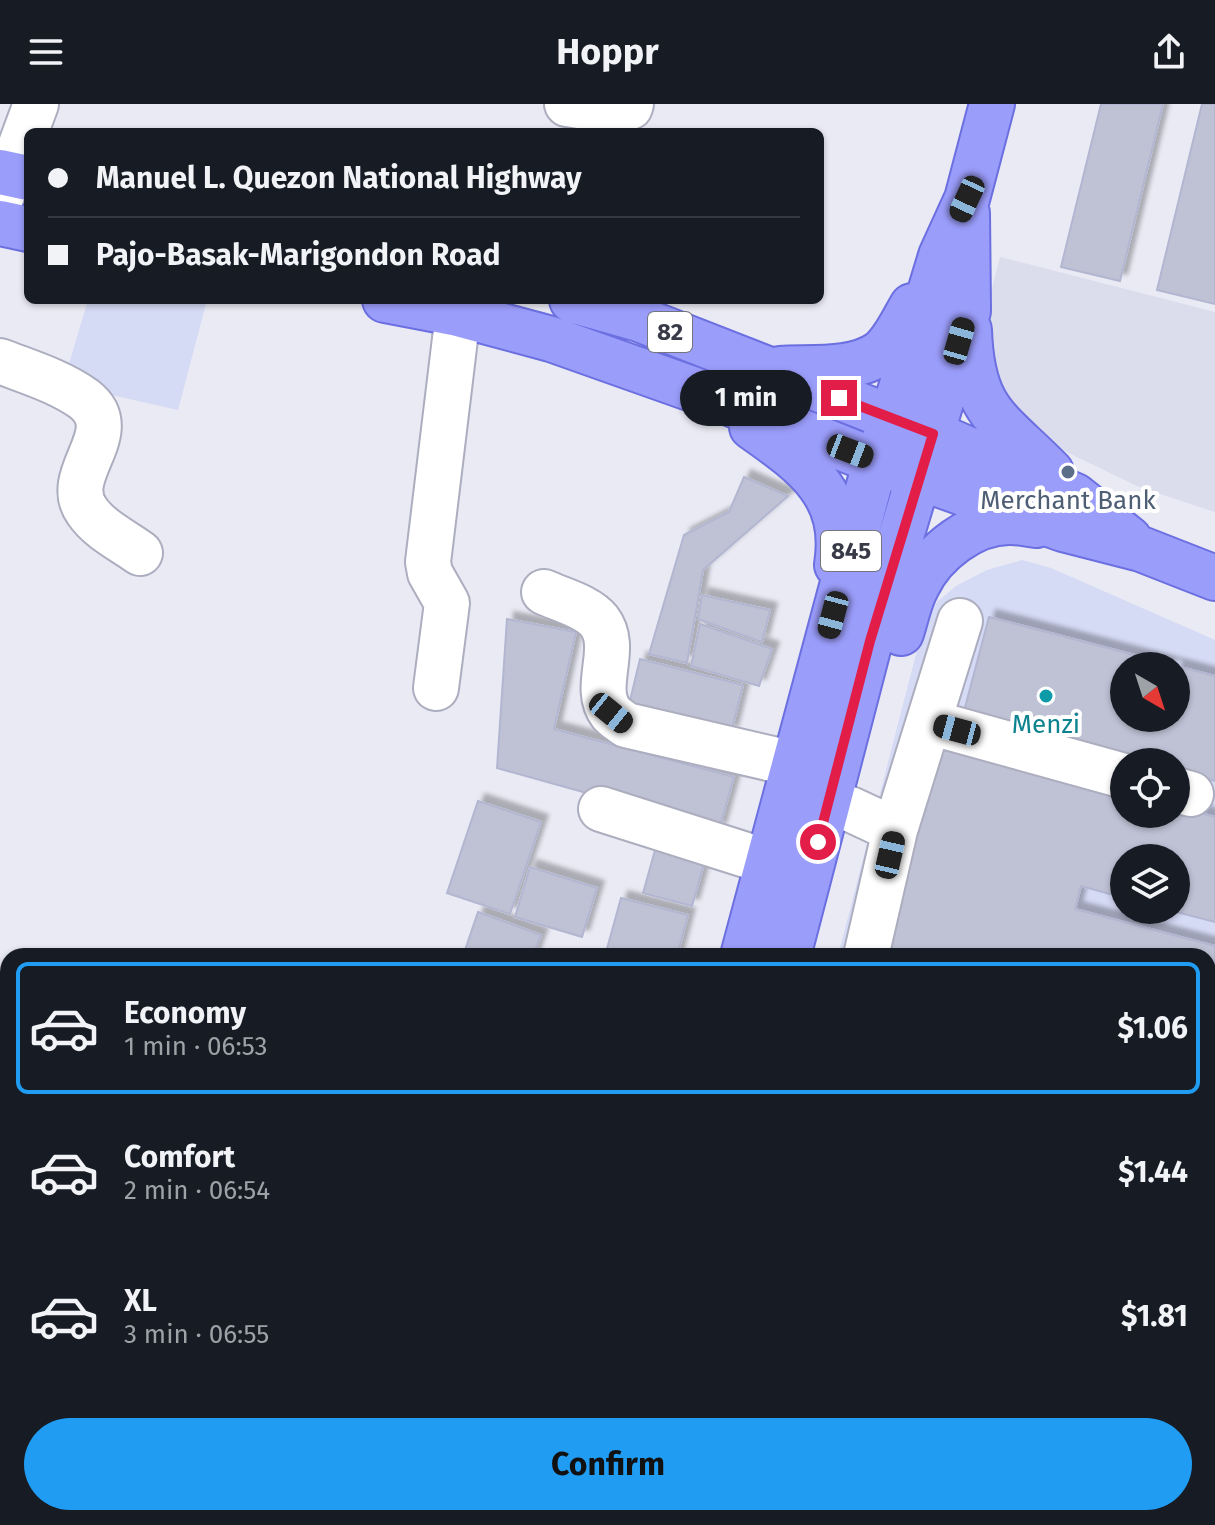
<!DOCTYPE html>
<html lang="en">
<head>
<meta charset="utf-8">
<style>
	:root { --surface:#171b24; --page:#20242c; --text:#f1f3f6; --muted:#9ea1a6; --line:#363941; --accent:#219cf3 }
	body { margin:0; font-family:"Fira Sans",sans-serif; background:var(--page); color:var(--text); height:100vh; display:flex; flex-direction:column; font-size:30px; white-space:nowrap }
	* { box-sizing:border-box; margin:0 }
	p { font-size:26px; color:var(--muted) }
	.icon { flex:none; width:44px; height:44px; fill:none; stroke:currentColor; stroke-width:2; stroke-linecap:round; stroke-linejoin:round }
	.map { position:relative; flex:1; overflow:hidden }
	.side { position:absolute; left:0px; top:844px; width:1216px; height:578px; display:flex; flex-direction:column; background:var(--surface); border-radius:24px 24px 0 0; box-shadow:0 2px 6px #0004 }
	.side>* { flex:none }
	.top-card { position:absolute; left:24px; top:24px; width:800px; height:176px; border-radius:12px; box-shadow:0 2px 6px #0004; display:grid; align-content:center; height:176px; padding:0 24px; background:var(--surface) }
	.needle { width:52px; rotate:141deg }
	.fabs { position:absolute; left:1110px; top:548px; display:grid; gap:16px }
	.fabs a { display:grid; place-items:center; width:80px; height:80px; border-radius:50%; background:var(--surface); box-shadow:0 2px 6px #0004; font-size:40px }
	.end { position:absolute; width:36px; height:36px; margin:-18px; border:10px solid #e11d48; background:#fff; box-shadow:0 0 0 4px #fff }
	.from { border-radius:50% }
	.bubble { position:absolute; height:56px; border-radius:28px; background:var(--surface); box-shadow:0 2px 6px #0004; font-size:26px; font-weight:700; line-height:56px; text-align:center }
	.car { position:absolute; width:24px; height:48px; margin:-24px -12px; border-radius:10px; box-shadow:0 0 6px 2px #0007; background:linear-gradient(#222 24%,#8ab4d8 0 40%,#222 0 76%,#8ab4d8 0 86%,#222 0) }
	.top-card b { display:flex; align-items:center; gap:28px; height:76px; font-size:30px }
	.top-card b+b { border-top:2px solid var(--line) }
	.top-card i { width:20px; height:20px; background:var(--text) }
	ul { padding:14px 0 0; list-style:none }
	li { display:flex; align-items:center; gap:24px; height:132px; margin:0 16px 12px; padding:0 8px; border:4px solid transparent; border-radius:12px }
	li div { flex:1 }
	li b { display:block; font-size:30px }
	li em { font-style:normal; font-weight:700 }
	li.active { border-color:var(--accent) }
	li>.icon { width:72px; height:72px; stroke-width:1.5 }
	.button { display:flex; gap:16px; margin-top:auto; padding:16px 24px }
	.button a { flex:1; height:92px; border-radius:48px; background:var(--accent); color:#111; font-size:32px; font-weight:700; line-height:92px; text-align:center }
	header { display:flex; justify-content:space-between; align-items:center; height:104px; padding:0 24px; background:var(--surface); font-size:36px; font-weight:700 }
	.map>svg:first-child { display:block }
	.residential { fill:#dbdcec }
	.commercial { fill:#d5daf5; fill-rule:evenodd }
	.building { fill:#bfc2d5; stroke:#b2b6d0; stroke-width:2; fill-rule:evenodd; filter:url(#shadow) }
	.lines { fill:none; stroke-linecap:round; stroke-linejoin:round }
	.minor-casing { stroke:#acadbf; stroke-width:48 }
	.major-casing { stroke:#6b6fe0; stroke-width:48 }
	.minor { stroke:#fff; stroke-width:44 }
	.major { stroke:#9b9dfb; stroke-width:44 }
	.route { stroke:#e11d48; stroke-width:10 }
	.service-dot { fill:#5c6f8a; stroke:#fff; stroke-width:3 }
	.culture-dot { fill:#0f9aa8; stroke:#fff; stroke-width:3 }
	.labels { text-anchor:middle; dominant-baseline:central; stroke-width:8; stroke-linejoin:round; paint-order:stroke }
	.shield { fill:#fff; stroke:#74757f; stroke-width:2 }
	.shield-label { font-size:24px; font-weight:bold; fill:#383a48 }
	.service-label { font-size:26px; fill:#4e5e75; stroke:#fff }
	.culture-label { font-size:26px; fill:#0d838f; stroke:#fff }
</style>
</head>
<body>
<header><svg class="icon" aria-label="menu" viewBox="0 0 24 24"><path d="M4 6h16M4 12h16M4 18h16"/></svg>Hoppr<svg class="icon" aria-label="share" viewBox="0 0 24 24"><path d="M12 15V3M7 8l5-5 5 5M5 13v7h14v-7"/></svg></header>
<div class="map">
<svg width="1215" height="1421" viewBox="0 0 1215 1421">
	<defs>
		<filter id="shadow"><feDropShadow dx="7" dy="-7" stdDeviation="2" flood-color="#0004"/></filter>
	</defs>
	<rect width="100%" height="100%" fill="#e9eaf4"/>
	<path class="residential" d="M1000,153L1215,208V408L1139,383L1046,338L1003,294L983,219Z"/>
	<path class="commercial" d="M88,196H207L178,306L63,280Z
		M1022,456L1051,464L1215,536V929L1208,956V852H838L922,527L937,498L956,482L987,466ZM1124,562H1176V614H1124ZM1124,658H1176V710H1124ZM1124,754H1176V806H1124Z"/>
	<path class="building" d="M1101,0H1163L1120,177L1061,163Z
		M1202,0H1215V200L1157,186Z
		M744,373L788,392L703,466L687,559L649,550L684,431L729,408Z
		M702,491L770,506L762,538L698,515Z
		M989,513L1215,572V677L1176,666V658H1143L963,611ZM1124,562H1176V614H1124Z
		M507,515L576,528L554,625L734,673L719,726L497,664Z
		M700,520L772,545L759,582L691,562Z
		M640,555L743,581L731,629L628,605Z
		M940,639L1124,689V710H1176V702L1215,713V818L1169,806H1176V754H1124V794L1081,782L1075,805L1215,842V885L1208,911V852H882Z
		M478,697L541,718L510,810L447,789Z
		M659,732L708,746L692,802L643,789Z
		M530,763L597,784L582,833L515,813Z
		M621,794L688,811L677,852H605Z
		M478,808L541,831L533,852H463Z
		M1208,1326L1215,1329L1214,1347L1208,1345Z
		M1208,1380L1215,1382V1421H1179L1153,1414H1208Z
		M111,1414H396L393,1421H110Z
		M443,1414H530L529,1421H442Z
		M944,1414H1026L1024,1421H942Z"/>
	<g class="lines">
		<defs>
			<path id="minor" d="M567,0L616,8L630,3L631,0
				M0,97L36,0
				M0,257C28,268 59,277 84,295C127,328 60,370 87,407C99,425 122,436 140,449
				M544,488C561,496 587,502 599,517C620,544 591,583 611,609C614,613 621,617 626,621L794,660
				M436,584L447,499L430,469L428,458L458,210
				M929,618L1124,672
				M1176,686L1191,690
				M601,705L768,758
				M850,705L895,726
				M866,852L895,726L960,517
				M813,1414L841,1421"/>
			<path id="major" d="M0,68L28,74
				M0,119L28,125
				M385,196L458,210L551,235L712,292L877,358L1063,425L1141,445L1215,474
				M572,196L639,215L933,330L1075,392L1129,435
				M969,226C972,309 999,315 1051,368
				M780,265C810,263 854,268 880,249C894,238 903,217 912,202
				M752,323C804,360 848,389 837,461
				M901,529C906,514 909,496 917,482C933,448 973,417 1011,418C1020,418 1028,420 1036,421
				M743,852L870,378L892,314L941,152L967,95L992,0
				M788,852L870,537L968,207L967,109
				M594,1421L596,1414
				M639,1421L641,1414"/>
		</defs>
		<use href="#minor" class="minor-casing"/>
		<use href="#major" class="major-casing"/>
		<use href="#minor" class="minor"/>
		<use href="#major" class="major"/>
	</g>
	<g class="lines">
		<path class="route" d="M818,738L870,537L933,330L839,294"/>
	</g>
	<circle class="service-dot" cx="1068" cy="368" r="8"/>
	<circle class="culture-dot" cx="1046" cy="592" r="8"/>
	<g class="labels">
		<g class="shield">
			<rect x="648" y="208" width="44" height="40" rx="6"/>
			<rect x="821" y="427" width="60" height="40" rx="6"/>
		</g>
		<g class="shield-label">
			<text x="670" y="228">82</text>
			<text x="851" y="447">845</text>
		</g>
		<g class="service-label">
			<text x="1068" y="396">Merchant Bank</text>
		</g>
		<g class="culture-label">
			<text x="1046" y="620">Menzi</text>
		</g>
	</g>
</svg>
<div class="fabs">
<a><svg class="needle" viewBox="-14 -14 28 28"><path d="M0-13l5 13h-10z" fill="#e53935"/><path d="M0 13l5-13h-10z" fill="#9ea1a6"/></svg></a>
<a><svg class="icon" aria-label="locate" viewBox="0 0 24 24"><circle cx="12" cy="12" r="6"/><path d="M12 2v4M12 18v4M2 12h4M18 12h4"/></svg></a>
<a><svg class="icon" aria-label="layers" viewBox="0 0 24 24"><path d="M12 4l9 5-9 5-9-5zM3 14l9 5 9-5"/></svg></a>
</div>
<i class="end from" style="left:818px;top:738px"></i>
<i class="end" style="left:839px;top:294px"></i>
<div class="bubble" style="left:680px;top:266px;width:132px">1 min</div>
<i class="car" style="left:967px;top:95px;rotate:205deg"></i>
<i class="car" style="left:959px;top:237px;rotate:16deg"></i>
<i class="car" style="left:850px;top:347px;rotate:111deg"></i>
<i class="car" style="left:833px;top:511px;rotate:195deg"></i>
<i class="car" style="left:611px;top:609px;rotate:129deg"></i>
<i class="car" style="left:957px;top:626px;rotate:285deg"></i>
<i class="car" style="left:890px;top:751px;rotate:13deg"></i>
<div class="top-card">
<b><i class="from"></i>Manuel L. Quezon National Highway</b>
<b><i></i>Pajo-Basak-Marigondon Road</b>
</div>
<section class="side">
<ul>
<li class="active"><svg class="icon" aria-label="car" viewBox="0 0 24 24"><path d="M5 17H2v-5l4-1 3-4h7l3 4 3 1v5h-3M9 17h6M6 11h13"/><circle cx="7" cy="17" r="2"/><circle cx="17" cy="17" r="2"/></svg><div><b>Economy</b><p>1 min · 06:53</p></div><em>$1.06</em></li>
<li><svg class="icon" aria-label="car" viewBox="0 0 24 24"><path d="M5 17H2v-5l4-1 3-4h7l3 4 3 1v5h-3M9 17h6M6 11h13"/><circle cx="7" cy="17" r="2"/><circle cx="17" cy="17" r="2"/></svg><div><b>Comfort</b><p>2 min · 06:54</p></div><em>$1.44</em></li>
<li><svg class="icon" aria-label="car" viewBox="0 0 24 24"><path d="M5 17H2v-5l4-1 3-4h7l3 4 3 1v5h-3M9 17h6M6 11h13"/><circle cx="7" cy="17" r="2"/><circle cx="17" cy="17" r="2"/></svg><div><b>XL</b><p>3 min · 06:55</p></div><em>$1.81</em></li>
</ul>
<div class="button"><a>Confirm</a></div>
</section>
</div>
</body>
</html>
